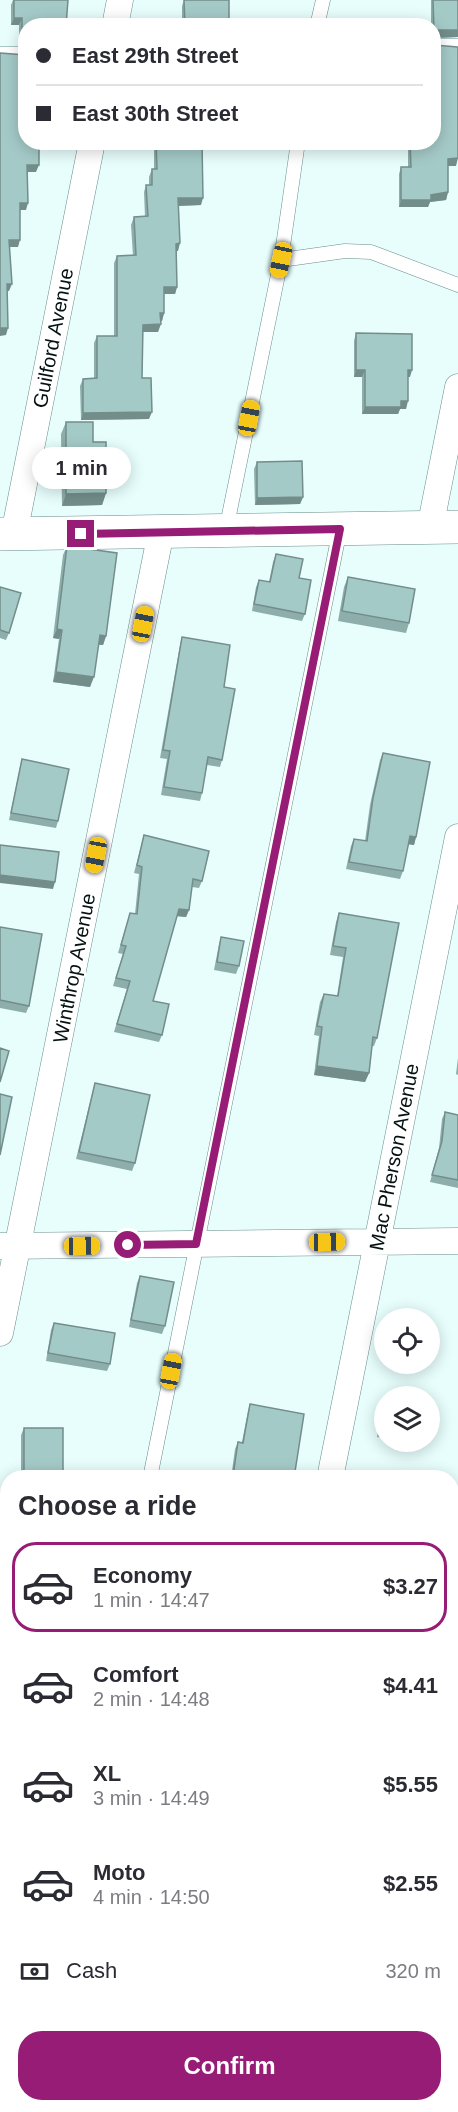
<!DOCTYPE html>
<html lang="en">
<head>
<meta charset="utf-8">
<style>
	:root { --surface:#fff; --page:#f7f7f7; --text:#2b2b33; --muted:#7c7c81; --line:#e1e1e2; --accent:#971c76 }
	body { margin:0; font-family:Arial,sans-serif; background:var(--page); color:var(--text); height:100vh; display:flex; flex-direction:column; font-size:22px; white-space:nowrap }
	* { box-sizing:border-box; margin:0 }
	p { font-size:20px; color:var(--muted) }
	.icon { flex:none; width:33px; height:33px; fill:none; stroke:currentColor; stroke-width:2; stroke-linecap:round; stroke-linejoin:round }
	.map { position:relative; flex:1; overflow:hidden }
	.drawer { position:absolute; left:0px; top:1470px; width:459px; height:642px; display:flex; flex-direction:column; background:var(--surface); border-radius:24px 24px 0 0; box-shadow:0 3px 15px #0003 }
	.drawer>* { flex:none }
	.top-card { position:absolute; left:18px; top:18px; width:423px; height:132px; border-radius:24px; box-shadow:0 3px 15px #0003; display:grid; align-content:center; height:132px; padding:0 18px; background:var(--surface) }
	.tools { position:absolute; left:374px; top:1308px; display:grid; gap:12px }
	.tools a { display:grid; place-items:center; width:66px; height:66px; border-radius:50%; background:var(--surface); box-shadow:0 3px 15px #0003; font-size:30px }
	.end { position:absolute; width:27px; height:27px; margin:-14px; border:8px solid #971c76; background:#fff; box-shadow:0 0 0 3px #fff }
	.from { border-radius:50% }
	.bubble { position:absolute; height:42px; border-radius:21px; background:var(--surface); box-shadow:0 3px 15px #0003; font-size:20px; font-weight:600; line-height:42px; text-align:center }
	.car { position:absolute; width:18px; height:36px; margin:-18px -9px; border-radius:8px; box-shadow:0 0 4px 2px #0007; background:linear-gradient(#f5c518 24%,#345 0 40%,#f5c518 0 76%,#345 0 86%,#f5c518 0) }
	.top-card b { display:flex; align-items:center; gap:21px; height:57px; font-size:22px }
	.top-card b+b { border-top:2px solid var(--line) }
	.top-card i { width:15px; height:15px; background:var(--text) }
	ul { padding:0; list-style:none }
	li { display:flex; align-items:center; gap:18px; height:90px; margin:0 12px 9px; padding:0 6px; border:3px solid transparent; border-radius:24px }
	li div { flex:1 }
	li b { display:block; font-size:22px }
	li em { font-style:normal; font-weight:600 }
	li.selected { border-color:var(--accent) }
	li>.icon { width:54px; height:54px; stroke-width:1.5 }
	h2 { padding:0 18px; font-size:27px; line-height:72px }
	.pay { display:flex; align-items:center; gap:15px; height:66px; padding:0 18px; font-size:22px }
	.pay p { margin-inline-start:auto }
	.primary-button { display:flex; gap:12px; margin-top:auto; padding:12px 18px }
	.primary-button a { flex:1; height:69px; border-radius:24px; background:var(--accent); color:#fff; font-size:24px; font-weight:600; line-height:69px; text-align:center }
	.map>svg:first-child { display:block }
	.green { fill:#a3fef9 }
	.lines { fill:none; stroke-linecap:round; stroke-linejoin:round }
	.service-casing { stroke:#698e8b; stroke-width:15 }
	.minor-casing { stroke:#698e8b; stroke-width:27 }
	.secondary-casing { stroke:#698e8b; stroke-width:34 }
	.service { stroke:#fff; stroke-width:14 }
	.minor { stroke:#fff; stroke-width:26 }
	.secondary { stroke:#fff; stroke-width:33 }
	.wall { fill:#8daeab }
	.shaded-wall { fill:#738d8b }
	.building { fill:#a4cac7; stroke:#738d8b; stroke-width:1.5 }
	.route { stroke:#971c76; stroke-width:8 }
	.labels { text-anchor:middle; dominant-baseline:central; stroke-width:4.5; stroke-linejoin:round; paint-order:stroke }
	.street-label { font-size:20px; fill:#051211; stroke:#fff }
</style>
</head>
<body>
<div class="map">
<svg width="458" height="2112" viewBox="0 0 458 2112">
	<rect width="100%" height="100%" fill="#e7fefd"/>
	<path class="green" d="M452,1818H458V2112H0V1828H8V2104H452Z"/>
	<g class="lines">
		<defs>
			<path id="service" d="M317,26L323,0
				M434,46H458
				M0,54H26
				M281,260L345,251L371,252L458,285
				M226,530L281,260L298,142
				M150,1478L340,529
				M452,1646L458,1614"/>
			<path id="minor" d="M115,26L120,0
				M430,528L458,387
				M14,534L92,142
				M0,1246L458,1241
				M0,1333L161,532
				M330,1478L458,837
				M0,1820L8,1819"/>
			<path id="secondary" d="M0,534L458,527"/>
		</defs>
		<use href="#service" class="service-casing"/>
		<use href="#minor" class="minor-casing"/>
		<use href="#secondary" class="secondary-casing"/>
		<use href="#service" class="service"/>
		<use href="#minor" class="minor"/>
		<use href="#secondary" class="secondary"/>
	</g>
	<path class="wall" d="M13,0H68L26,26V46L19,45V25H11V5Z
		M184,0L229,26H182V6Z
		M431,0H458V37L434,38V26H431Z
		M155,142H156L201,205L178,206V251H176L177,287L175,294H164V313L162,321H160L158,332H143L142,378L149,419L81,420L80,386L83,379L94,378V343L97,336H114V263L117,256H133L131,225L134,217H145L144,192L146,185H149V177L152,169H154V147Z
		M408,142H434L456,166H448V192L446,200L430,202L428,207H399V174L401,167H408Z
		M356,333L410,377H408L406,409H400L398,414H362V377H354V341Z
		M66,422L93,442L106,493L102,505L62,506L61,434Z
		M257,462L303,497L300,504L255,505L254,469Z
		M67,546L106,636L103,645H99L90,687L53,682L59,639L53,638L63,555Z
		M276,554L299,578L305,614L302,621L252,611L256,587L259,580L269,582L273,562Z
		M348,577L409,623L406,633L338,621L344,587Z
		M0,587L9,633L6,640L0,638Z
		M182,637L224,687L222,760L220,767L207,765L202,793L200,801L161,795L167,759L160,758L180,645Z
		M383,753L416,837L414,845L408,844L403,871L400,879L346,869L351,846L354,839L365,841L370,805L380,760Z
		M22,759L58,821L56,828L9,820L20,767Z
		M144,835L202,881L199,888L192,887L189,910L186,917L177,916L153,1001L162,1035L159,1042L114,1032L127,989L113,986L123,954L118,953L130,913L135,914L139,874L134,873Z
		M339,913L377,1038L374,1046H372L369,1073L365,1082L314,1075L319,1036L314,1035L320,1002L324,994L337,996L343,957L330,955L336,922Z
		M0,927L29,1006L26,1013L0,1008Z
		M221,937L239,966L236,974L214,970L219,944Z
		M458,1058V1075L456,1074Z
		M95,1083L135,1163L132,1171L76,1159L93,1090Z
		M445,1112L458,1115V1188L430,1182L439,1148L442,1119Z
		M140,1276L165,1326L162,1334L129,1327L137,1283Z
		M54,1323L110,1364L107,1371L46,1361L51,1330Z
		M384,1402V1438L377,1437Z
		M250,1404L294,1478H231L235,1449L238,1442H242L248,1411Z
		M24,1428L63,1478L21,1477V1435Z
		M402,1442H426L425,1445Z
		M8,1545V1646L0,1645V1570Z"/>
	<path class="shaded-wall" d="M14,18H22L19,25H11Z
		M434,30H458V37L434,38Z
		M22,38H26V46L19,45Z
		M458,158L456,166H446L448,159Z
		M27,165H39L36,172H24Z
		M448,192L446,200L430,202L428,207H399L401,200Z
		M178,198H203L201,205L175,206Z
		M20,203H28L26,210H18Z
		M9,240H20L18,247H6Z
		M180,243L178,251H173L176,244Z
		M7,284H12L9,291H4Z
		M164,287H177L175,294H161Z
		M160,313H164L162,321H158Z
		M161,324L158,332H140L143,325Z
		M0,328H8L6,335L0,336Z
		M356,370H365L362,377H354Z
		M408,370H412L410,377H406Z
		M401,401H408L406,409H400L398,414H362L365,407Z
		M152,412L149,419L81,420L83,413Z
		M106,493L102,505L62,506L66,494Z
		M303,497L300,504L255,505L257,498Z
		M57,629L62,630L59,639L53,638Z
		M100,635L106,636L103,645L97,644Z
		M56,672L94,677L90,687L53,682Z
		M410,836L416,837L414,845L407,844Z
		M0,875L55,882L53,889L0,883Z
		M179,909L189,910L186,917L176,916Z
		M317,1066L369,1073L365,1082L314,1075Z
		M0,1702L8,1703V1711L0,1710Z"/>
	<path class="building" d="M14,0H68L66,26H26V38H22V18H14Z
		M184,0H229V26H185Z
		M433,0H458V30H434Z
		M434,45L458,47V158L448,159V192L431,195V200H401V167H411L410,142H434Z
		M0,53L26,55V142H39V165H27L28,203H20V240H9L12,284H7L8,328H0Z
		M156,142H202L203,198H178L180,243L176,244L177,287H164V313H160L161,324L143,325L142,378H151L152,412L83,413V379L97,378V336H117V256L136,255L134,217L148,216L146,185H152V169H157Z
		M356,333L412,334V370H408V401H401V407H365V370H356Z
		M66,422H93V442H106V493L66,494Z
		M302,461L303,497L257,498V462Z
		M67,546L117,553L106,636L100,635L94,677L56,672L62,630L57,629Z
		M276,554L303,559L299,578L311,580L305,614L254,604L259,580L270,582Z
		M348,577L415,589L409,623L342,611Z
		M0,587L21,593L9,633L0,630Z
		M182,637L230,645L224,687L235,689L222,760L208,757L202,793L164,787L170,751L163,750Z
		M383,753L430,762L416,837L410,836L403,871L349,862L354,839L367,841L373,798Z
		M22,759L69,769L58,821L11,813Z
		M144,835L209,851L202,881L193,879L189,910L179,909L153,1001L169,1004L162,1035L117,1024L130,981L116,978L126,946L121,945L130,913L137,914L142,867L137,865Z
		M0,845L59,852L55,882L0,875Z
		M339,913L399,923L377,1038L373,1037L369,1073L317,1066L322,1027L317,1026L324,994L338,996L346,948L333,946Z
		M0,927L42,934L29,1006L0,1000Z
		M221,937L244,941L239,966L217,962Z
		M0,1048L9,1051L0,1082Z
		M95,1083L150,1095L135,1163L79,1152Z
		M0,1094L12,1097L0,1155Z
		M445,1112L458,1115V1180L432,1175L442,1141Z
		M140,1276L174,1282L165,1326L131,1320Z
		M54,1323L115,1333L110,1364L48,1353Z
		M429,1403L433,1404L429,1429Z
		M250,1404L304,1414L294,1478H240L233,1476L238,1442L243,1443Z
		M384,1408V1431L380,1430Z
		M24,1428H63V1478H18V1476L24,1477Z
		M8,1546V1638L0,1637V1573Z
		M0,1675L8,1676V1703L0,1702Z"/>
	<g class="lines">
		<path class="route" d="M81,534L340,529L196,1244L128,1245"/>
	</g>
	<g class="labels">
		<g class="street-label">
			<text transform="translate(53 338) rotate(-79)">Guilford Avenue</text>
			<text transform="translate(74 968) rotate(-79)">Winthrop Avenue</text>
			<text transform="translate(394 1157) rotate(-79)">Mac Pherson Avenue</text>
		</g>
	</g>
</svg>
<div class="tools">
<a><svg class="icon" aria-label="locate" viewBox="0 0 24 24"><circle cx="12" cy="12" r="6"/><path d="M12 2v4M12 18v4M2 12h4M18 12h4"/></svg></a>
<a><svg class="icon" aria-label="layers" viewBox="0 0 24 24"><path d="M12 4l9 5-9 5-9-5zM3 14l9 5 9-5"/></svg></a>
</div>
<i class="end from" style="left:128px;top:1245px"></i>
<i class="end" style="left:81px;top:534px"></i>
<div class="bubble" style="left:32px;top:447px;width:99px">1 min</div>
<i class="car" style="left:281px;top:260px;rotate:192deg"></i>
<i class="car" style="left:249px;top:418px;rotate:11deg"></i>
<i class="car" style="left:143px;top:624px;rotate:11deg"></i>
<i class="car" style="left:96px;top:855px;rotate:191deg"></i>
<i class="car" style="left:327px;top:1242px;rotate:89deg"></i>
<i class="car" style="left:82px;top:1246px;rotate:89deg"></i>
<i class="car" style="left:171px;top:1371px;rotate:11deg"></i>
<div class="top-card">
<b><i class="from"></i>East 29th Street</b>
<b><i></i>East 30th Street</b>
</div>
<section class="drawer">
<h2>Choose a ride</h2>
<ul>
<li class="selected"><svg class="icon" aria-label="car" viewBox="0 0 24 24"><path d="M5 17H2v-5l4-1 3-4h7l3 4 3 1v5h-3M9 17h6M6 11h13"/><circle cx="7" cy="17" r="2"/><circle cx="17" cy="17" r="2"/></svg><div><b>Economy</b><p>1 min · 14:47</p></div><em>$3.27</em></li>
<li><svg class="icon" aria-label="car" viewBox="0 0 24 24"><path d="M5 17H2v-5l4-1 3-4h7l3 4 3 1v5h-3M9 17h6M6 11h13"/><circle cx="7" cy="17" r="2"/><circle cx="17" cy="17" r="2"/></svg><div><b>Comfort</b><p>2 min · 14:48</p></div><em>$4.41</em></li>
<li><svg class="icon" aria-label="car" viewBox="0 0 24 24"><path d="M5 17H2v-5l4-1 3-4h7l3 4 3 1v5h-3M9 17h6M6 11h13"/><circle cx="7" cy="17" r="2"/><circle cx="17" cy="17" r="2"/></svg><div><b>XL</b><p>3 min · 14:49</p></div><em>$5.55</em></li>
<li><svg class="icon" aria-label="car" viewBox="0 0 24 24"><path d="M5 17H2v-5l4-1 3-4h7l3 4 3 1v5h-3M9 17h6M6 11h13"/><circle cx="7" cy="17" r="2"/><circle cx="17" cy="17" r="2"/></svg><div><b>Moto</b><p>4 min · 14:50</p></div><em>$2.55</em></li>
</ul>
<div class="pay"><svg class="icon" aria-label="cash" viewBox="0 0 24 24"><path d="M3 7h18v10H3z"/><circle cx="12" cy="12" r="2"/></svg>Cash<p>320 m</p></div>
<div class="primary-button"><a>Confirm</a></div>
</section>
</div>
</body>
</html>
